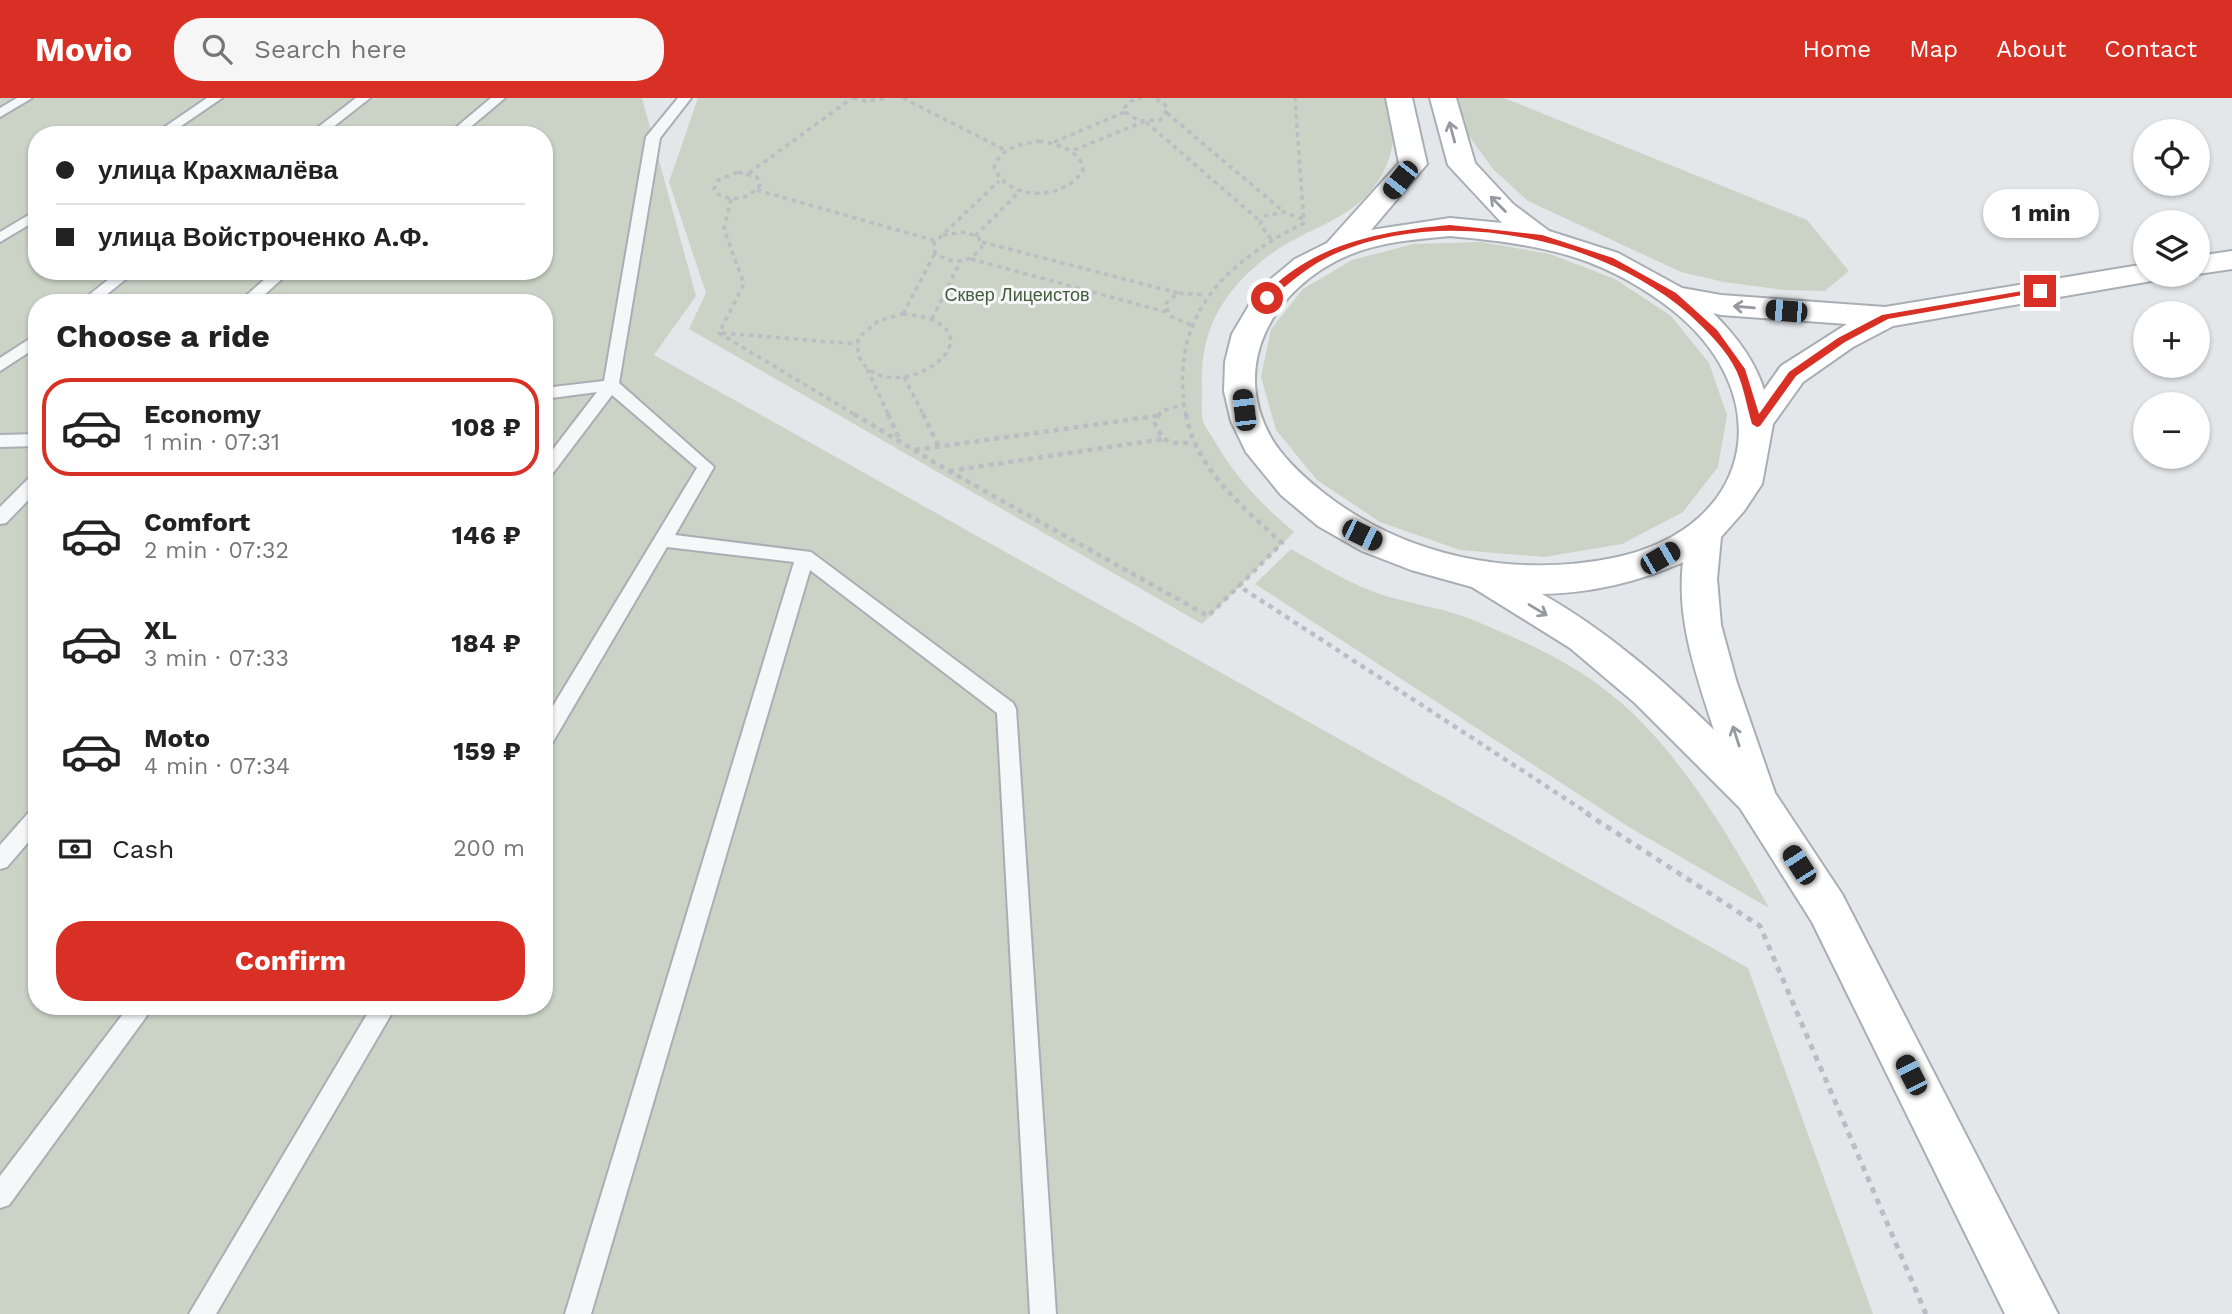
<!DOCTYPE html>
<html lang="en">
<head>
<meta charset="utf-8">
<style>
	:root { --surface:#fff; --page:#f6f6f6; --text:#222; --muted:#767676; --line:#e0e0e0; --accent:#d93025 }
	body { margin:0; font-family:"Work Sans",sans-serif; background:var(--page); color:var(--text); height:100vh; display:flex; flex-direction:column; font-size:26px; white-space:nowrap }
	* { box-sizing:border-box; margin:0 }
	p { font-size:23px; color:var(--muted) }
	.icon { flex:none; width:38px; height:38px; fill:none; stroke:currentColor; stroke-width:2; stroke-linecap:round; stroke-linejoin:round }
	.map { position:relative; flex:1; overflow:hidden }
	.drawer { position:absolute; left:28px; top:196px; width:525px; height:721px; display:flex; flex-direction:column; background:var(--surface); border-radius:28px; box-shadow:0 2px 5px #0004 }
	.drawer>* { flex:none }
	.guide { position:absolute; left:28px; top:28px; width:525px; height:154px; border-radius:28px; box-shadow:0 2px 5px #0004; display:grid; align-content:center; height:154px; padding:0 28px; background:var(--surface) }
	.buttons { position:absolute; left:2133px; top:21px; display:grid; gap:14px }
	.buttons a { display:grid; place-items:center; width:77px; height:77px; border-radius:50%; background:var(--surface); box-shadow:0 2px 5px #0004; font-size:35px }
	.end { position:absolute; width:32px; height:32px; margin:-16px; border:9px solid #d93025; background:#fff; box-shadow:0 0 0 4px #fff }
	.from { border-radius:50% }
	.bubble { position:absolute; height:49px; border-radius:24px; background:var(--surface); box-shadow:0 2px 5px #0004; font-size:23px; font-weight:700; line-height:49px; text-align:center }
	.car { position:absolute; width:21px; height:42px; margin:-21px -10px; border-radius:9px; box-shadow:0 0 5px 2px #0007; background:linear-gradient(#222 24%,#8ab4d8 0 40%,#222 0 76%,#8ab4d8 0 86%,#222 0) }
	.guide b { display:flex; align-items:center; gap:24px; height:66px; font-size:26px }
	.guide b+b { border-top:2px solid var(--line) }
	.guide i { width:18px; height:18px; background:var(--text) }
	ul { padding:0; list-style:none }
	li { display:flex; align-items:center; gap:21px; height:98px; margin:0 14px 10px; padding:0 14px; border:4px solid transparent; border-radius:28px }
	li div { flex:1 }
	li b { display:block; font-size:26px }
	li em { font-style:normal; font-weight:700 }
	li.on { border-color:var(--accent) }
	li>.icon { width:63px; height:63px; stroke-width:1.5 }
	h2 { padding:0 28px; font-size:32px; line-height:84px }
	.pay { display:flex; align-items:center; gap:18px; height:77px; padding:0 28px; font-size:26px }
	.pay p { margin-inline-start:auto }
	.primary-button { display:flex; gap:14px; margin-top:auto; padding:14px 28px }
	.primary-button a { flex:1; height:80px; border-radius:28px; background:var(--accent); color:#fff; font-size:28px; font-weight:700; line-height:80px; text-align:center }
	header { display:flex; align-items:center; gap:42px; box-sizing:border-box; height:98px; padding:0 35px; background:var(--accent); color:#fff }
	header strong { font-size:33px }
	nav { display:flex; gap:38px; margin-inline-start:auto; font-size:24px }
	.search { width:490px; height:63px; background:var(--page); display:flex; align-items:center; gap:18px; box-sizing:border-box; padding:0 24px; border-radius:28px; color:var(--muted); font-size:26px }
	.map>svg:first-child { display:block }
	.green { fill:#cad3c6; fill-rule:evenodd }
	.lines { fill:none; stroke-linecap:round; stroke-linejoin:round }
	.lane-casing { stroke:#a9aeb4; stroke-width:4 }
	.secondary-casing { stroke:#a9aeb4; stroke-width:4 }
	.path-far2 { stroke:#babdc2; stroke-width:3.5; stroke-dasharray:4.5 4.5; stroke-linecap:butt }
	.path-far1 { stroke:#babdc2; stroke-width:4.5; stroke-dasharray:5 5; stroke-linecap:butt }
	.path { stroke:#babdc2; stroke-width:5; stroke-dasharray:6 6; stroke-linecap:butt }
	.lane { fill:#f6f7f9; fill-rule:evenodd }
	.secondary { fill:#fff; fill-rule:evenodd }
	.oneway { stroke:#969aa0 }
	.route { fill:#d93025 }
	.labels { text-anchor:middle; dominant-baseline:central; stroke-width:6; stroke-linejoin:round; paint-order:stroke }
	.far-park-label { font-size:18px; fill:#445b3c; stroke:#f4f6f8 }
</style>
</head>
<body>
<header>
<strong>Movio</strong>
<div class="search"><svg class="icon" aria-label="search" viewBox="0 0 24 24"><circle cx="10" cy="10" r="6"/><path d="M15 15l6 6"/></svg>Search here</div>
<nav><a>Home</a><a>Map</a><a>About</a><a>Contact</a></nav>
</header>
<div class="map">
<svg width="2232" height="1216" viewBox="0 0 2232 1216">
	<rect width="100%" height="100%" fill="#e4e7ea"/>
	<path class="green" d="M0,0H642L696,198L654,257L1748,870L1873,1216H0ZM37,37H544V173H37ZM37,205H544V908H37Z
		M698,0H1389C1397,34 1395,62 1373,90C1349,122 1307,131 1275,153C1225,189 1199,230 1202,291C1202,301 1201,314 1203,323C1205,330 1211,336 1214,342C1235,379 1261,406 1294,434L1202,526L689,231L706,195L669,84Z
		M1456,0H1504L1807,122L1849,173L1825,193L1783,192L1724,184L1681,174L1528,103L1493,71L1469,38Z
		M1481,144L1550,156L1615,181L1671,218L1709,265L1727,317L1718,369L1683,414L1622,446L1544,459L1460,452L1380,424L1317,382L1276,332L1261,279L1271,231L1303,191L1352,162L1413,146Z
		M1291,451C1321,468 1353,488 1386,498C1415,507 1445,510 1473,522C1517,540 1562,560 1600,588C1671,639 1728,735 1769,810L1629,729L1255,486Z"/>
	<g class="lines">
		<defs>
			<path id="lane" d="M17,0H32L0,19V10Z
				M207,0H222L168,37H153Z
				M356,0H370L323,37H308Z
				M491,0H505L461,37H447Z
				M678,0H691L660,40L619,285L714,369L675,437L811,454L1013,605L1016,611L1056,1216H1030L997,615L810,472L591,1216H565L794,464L667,449L551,647L544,649V623L697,370L612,297L550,379L544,381V363L597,294L544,301V290L604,283L646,39Z
				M37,112V122L0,144V134Z
				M119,173H136L96,205H79Z
				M274,173H291L255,205H238Z
				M37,236V249L0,273V260Z
				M37,336V348L0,349V337Z
				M37,376V393L6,425L0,426V409L31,378Z
				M37,710V734L7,769L0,771V747L30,713Z
				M129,908H154L9,1107L0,1110V1078Z
				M372,908H396L216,1216H189Z"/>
			<path id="secondary" d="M1386,0H1412L1427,66L1371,132L1450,120L1502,125L1448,67L1430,0H1456L1475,65L1513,106L1549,133L1618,155L1682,190L1721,197L1885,209L2146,166V177H2160L2156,182L2146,184L1893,228L1853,249L1803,284L1773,326L1762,386L1744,413L1721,439L1717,481L1721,527L1736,582L1775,695L1842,796L2058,1216H2005L1812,824L1740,710L1635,605L1570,550L1472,489L1411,472L1362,453L1318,428L1281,397L1246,354L1231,323L1224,293L1225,264L1232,236L1251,204L1271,181L1295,161L1327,145L1399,65ZM1450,138C1533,146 1593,154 1663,205C1781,290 1759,430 1613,460C1514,480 1406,459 1325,396C1307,382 1288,365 1275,346C1226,270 1273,189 1349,157C1380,144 1416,141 1450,138ZM1713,215L1721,217L1847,226L1781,268L1764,292C1755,262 1735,237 1713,215ZM1683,464C1676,522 1697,579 1714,632C1661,580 1607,533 1542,496C1590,495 1639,484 1683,464Z
				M2232,153V171L2198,176V158Z"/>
		</defs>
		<use href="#lane" class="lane-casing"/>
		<use href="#secondary" class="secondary-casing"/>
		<path class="path-far2" d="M853,0L866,3L889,0
			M903,0L1005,52
			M1125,14L1139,23L1160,22L1168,11L1163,4L1151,0
			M1167,15L1284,114
			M1146,24L1261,124
			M1039,43C1056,46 1082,52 1083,72C1064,103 1008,104 994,69C1002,48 1020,47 1039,43Z
			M1054,44L1125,14L1124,10L1131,3L1142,0
			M1074,52L1143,24
			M738,74L757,79L760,87C748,102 732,104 716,95L714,91L718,82Z
			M749,75L852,0
			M757,92L936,143
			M731,101L724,131L744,186L719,235L857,318
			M943,137L966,134L979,140L982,149C970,166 951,167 935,155L934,145L999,83
			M975,138L1019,94
			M1271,141L1260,126L1265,118L1284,114L1303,121
			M982,144L1178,195
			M971,161L1166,214
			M903,216C912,217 922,218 930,221C996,246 885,315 858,257V240L878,223Z
			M903,216L935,155
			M932,221L960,164
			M1191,227L1170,218L1165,206L1178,195L1206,197
			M722,235L857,246
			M867,271L889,318
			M904,279L924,318
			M1158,318L1162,313L1184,306
			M1186,318C1168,220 1222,166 1304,125L1295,0"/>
		<path class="path-far1" d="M854,316L949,373L1208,518L1239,488
			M888,316L900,343
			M923,316L939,349
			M1160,316L1154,324L1163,341L1174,345H1194
			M1186,316C1196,372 1243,409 1282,445L1239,488L1589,716
			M915,352L1156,318
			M949,373L1163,341"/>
		<path class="path" d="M1586,715L1760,828L1926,1216"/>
		<use href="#lane" class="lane"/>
		<use href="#secondary" class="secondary"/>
	</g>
	<defs><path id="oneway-shaft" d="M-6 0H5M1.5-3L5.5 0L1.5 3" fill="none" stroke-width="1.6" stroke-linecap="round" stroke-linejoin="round" transform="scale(1.75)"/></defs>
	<g class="oneway">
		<use href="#oneway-shaft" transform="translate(1452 34) rotate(-105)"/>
		<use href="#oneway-shaft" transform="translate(1498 106) rotate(-135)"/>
		<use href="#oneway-shaft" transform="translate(1744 209) rotate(-175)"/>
		<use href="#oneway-shaft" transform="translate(1538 512) rotate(31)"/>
		<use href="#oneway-shaft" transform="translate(1736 638) rotate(-108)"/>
	</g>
	<path class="route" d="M1450,127L1542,137L1613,160L1676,195L1717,232L1745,271L1759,316L1789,274L1838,240L1882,217L2040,190L2045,193L1888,221L1845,244L1796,278L1760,328L1757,329L1752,326C1747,309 1744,290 1737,274C1727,252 1707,233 1690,217C1603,140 1448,108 1339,154C1312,165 1291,183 1270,202L1262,200C1310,146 1381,133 1450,127Z"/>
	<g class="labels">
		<g class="far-park-label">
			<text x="1017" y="196">Сквер Лицеистов</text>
		</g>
	</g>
</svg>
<div class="buttons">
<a><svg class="icon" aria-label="locate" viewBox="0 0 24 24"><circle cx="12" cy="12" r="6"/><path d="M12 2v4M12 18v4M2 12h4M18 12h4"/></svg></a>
<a><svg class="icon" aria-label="layers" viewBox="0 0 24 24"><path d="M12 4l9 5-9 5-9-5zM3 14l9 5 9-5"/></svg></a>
<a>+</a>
<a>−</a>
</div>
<i class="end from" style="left:1267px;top:200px"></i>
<i class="end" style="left:2040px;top:193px"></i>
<div class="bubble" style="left:1983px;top:91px;width:116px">1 min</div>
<i class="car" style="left:1400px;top:82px;rotate:218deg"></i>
<i class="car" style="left:1786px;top:213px;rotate:275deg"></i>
<i class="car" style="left:1244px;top:312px;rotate:353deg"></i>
<i class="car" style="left:1362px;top:437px;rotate:116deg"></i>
<i class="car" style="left:1660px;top:460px;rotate:60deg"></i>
<i class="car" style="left:1799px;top:767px;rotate:327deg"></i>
<i class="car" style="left:1911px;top:977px;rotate:333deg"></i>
<div class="guide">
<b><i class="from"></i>улица Крахмалёва</b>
<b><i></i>улица Войстроченко А.Ф.</b>
</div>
<section class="drawer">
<h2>Choose a ride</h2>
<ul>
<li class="on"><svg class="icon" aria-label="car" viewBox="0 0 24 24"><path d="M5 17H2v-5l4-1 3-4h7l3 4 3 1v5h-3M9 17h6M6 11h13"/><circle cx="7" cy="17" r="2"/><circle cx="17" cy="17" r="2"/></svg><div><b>Economy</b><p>1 min · 07:31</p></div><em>108 ₽</em></li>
<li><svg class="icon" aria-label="car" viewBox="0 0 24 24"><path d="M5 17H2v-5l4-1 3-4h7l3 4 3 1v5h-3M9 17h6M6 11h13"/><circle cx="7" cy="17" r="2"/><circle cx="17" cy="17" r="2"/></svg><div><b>Comfort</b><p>2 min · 07:32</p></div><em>146 ₽</em></li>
<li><svg class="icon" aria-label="car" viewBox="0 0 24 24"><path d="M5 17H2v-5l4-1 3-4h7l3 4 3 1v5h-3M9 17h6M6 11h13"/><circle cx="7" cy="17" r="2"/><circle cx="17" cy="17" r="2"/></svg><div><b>XL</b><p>3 min · 07:33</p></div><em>184 ₽</em></li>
<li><svg class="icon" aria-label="car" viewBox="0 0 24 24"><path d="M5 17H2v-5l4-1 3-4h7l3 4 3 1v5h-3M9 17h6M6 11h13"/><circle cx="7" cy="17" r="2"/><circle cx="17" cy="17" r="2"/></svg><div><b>Moto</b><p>4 min · 07:34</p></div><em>159 ₽</em></li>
</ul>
<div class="pay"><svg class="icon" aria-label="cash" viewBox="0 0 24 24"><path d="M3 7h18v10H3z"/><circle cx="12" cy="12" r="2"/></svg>Cash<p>200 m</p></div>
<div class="primary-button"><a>Confirm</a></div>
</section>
</div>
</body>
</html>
